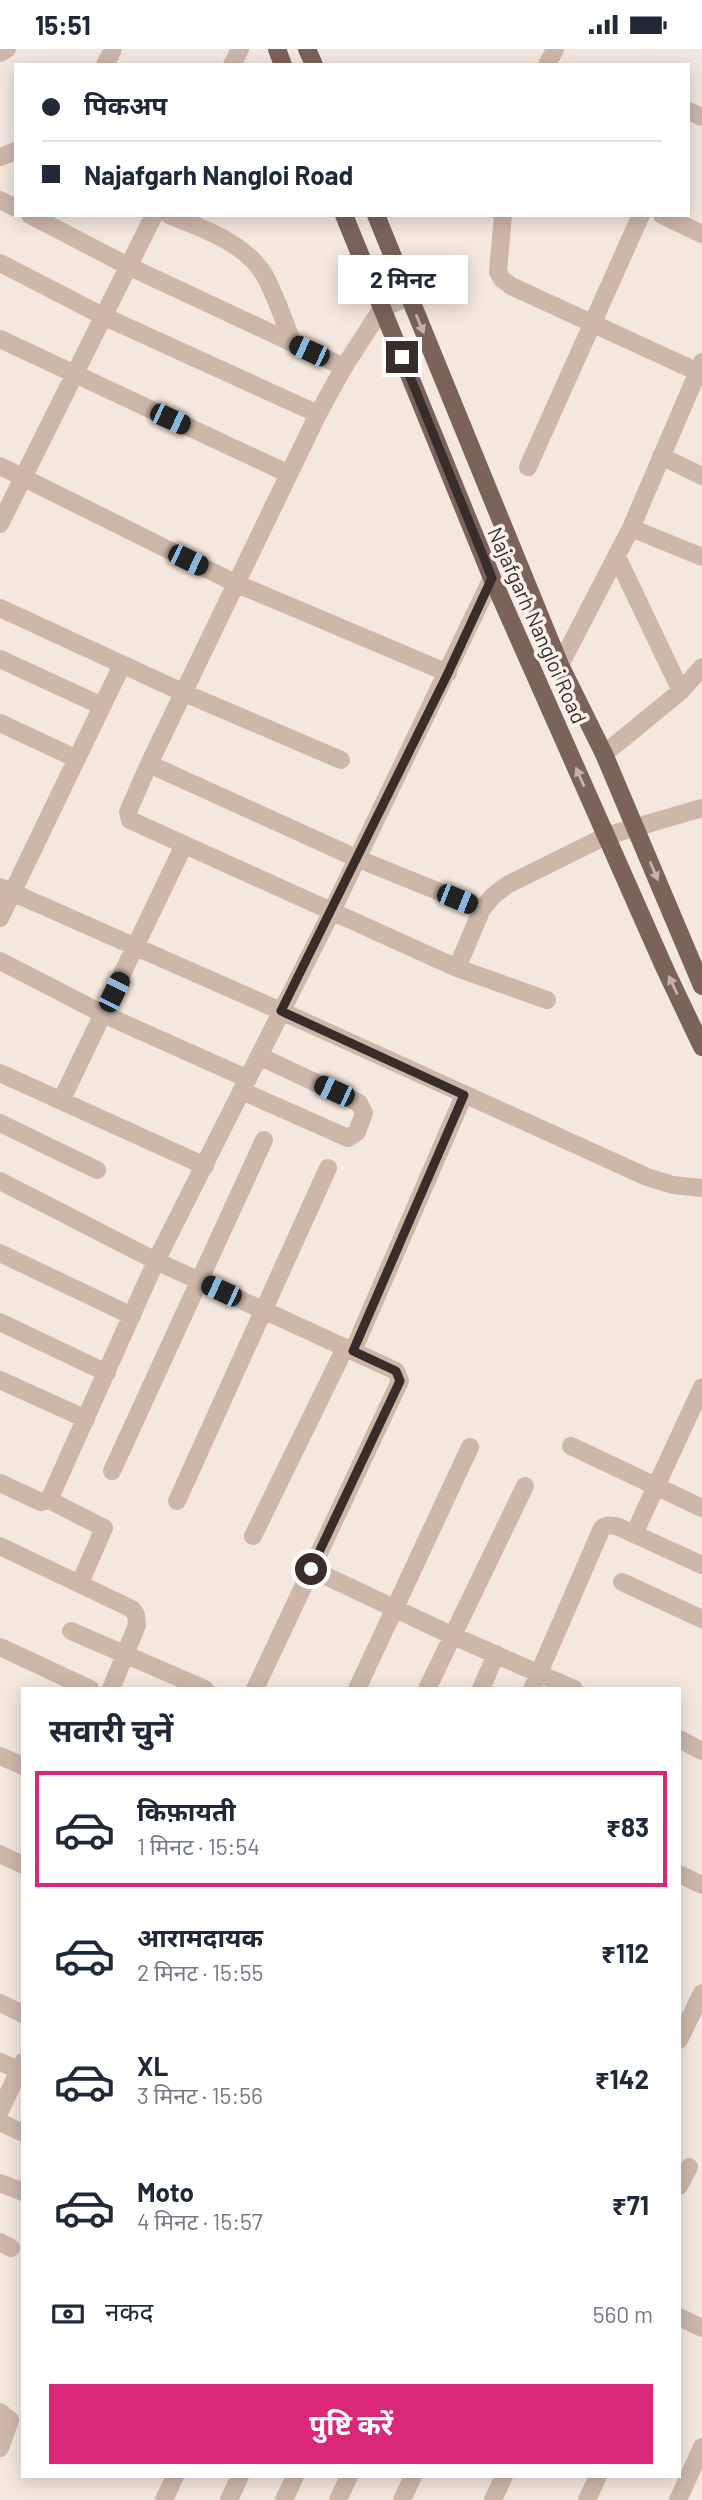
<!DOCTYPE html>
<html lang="hi">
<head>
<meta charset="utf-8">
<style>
	:root { --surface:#fff; --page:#f2f2f3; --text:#1f2937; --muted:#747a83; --line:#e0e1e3; --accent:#db2777 }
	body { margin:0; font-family:Barlow,"Noto Sans Devanagari",sans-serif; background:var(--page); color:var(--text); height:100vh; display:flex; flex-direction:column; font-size:26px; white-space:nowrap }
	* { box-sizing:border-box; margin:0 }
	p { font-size:23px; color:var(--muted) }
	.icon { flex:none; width:38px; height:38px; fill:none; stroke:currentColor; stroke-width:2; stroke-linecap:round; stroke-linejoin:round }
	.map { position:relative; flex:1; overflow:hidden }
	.sheet { position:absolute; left:21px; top:1638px; width:660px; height:791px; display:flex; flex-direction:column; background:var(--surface); border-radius:0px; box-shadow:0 4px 18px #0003 }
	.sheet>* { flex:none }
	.banner { position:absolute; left:14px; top:14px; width:676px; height:154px; border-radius:0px; box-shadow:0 4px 18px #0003; display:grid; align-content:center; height:154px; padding:0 28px; background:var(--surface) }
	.end { position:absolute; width:32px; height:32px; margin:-16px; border:9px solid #392d29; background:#fff; box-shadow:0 0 0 4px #fff }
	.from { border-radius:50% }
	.bubble { position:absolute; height:49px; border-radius:0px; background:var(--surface); box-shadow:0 4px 18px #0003; font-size:23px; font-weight:700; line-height:49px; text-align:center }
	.car { position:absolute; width:21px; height:42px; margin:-21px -10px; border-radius:9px; box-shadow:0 0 5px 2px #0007; background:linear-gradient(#222 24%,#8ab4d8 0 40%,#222 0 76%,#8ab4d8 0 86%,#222 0) }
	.banner b { display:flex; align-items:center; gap:24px; height:66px; font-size:26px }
	.banner b+b { border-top:2px solid var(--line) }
	.banner i { width:18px; height:18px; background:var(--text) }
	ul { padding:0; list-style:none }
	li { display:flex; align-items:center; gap:21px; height:116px; margin:0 14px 10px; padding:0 14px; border:4px solid transparent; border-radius:0px }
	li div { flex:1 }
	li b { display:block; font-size:26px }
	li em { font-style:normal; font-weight:700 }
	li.current { border-color:var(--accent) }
	li>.icon { width:63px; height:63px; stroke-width:1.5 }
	h2 { padding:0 28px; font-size:32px; line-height:84px }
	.pay { display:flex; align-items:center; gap:18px; height:77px; padding:0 28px; font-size:26px }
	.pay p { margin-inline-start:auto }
	.button { display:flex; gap:14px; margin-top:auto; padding:14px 28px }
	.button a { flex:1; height:80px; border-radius:0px; background:var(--accent); color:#fff; font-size:28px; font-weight:700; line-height:80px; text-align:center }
	.status { display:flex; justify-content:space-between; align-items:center; height:49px; padding:0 35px; background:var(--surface); direction:ltr }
	.status svg { height:19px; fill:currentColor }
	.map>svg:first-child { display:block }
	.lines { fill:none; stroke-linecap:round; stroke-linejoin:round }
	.minor { stroke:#cdb7a9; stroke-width:18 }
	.major { stroke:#7c635a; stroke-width:18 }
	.oneway { fill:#c2b2aa }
	.route { stroke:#392d29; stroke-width:9 }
	.labels { text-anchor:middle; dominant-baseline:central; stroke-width:7; stroke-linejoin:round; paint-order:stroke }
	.street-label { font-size:21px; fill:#392d29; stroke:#fbf3eb }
</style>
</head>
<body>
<div class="status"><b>15:51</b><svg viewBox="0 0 49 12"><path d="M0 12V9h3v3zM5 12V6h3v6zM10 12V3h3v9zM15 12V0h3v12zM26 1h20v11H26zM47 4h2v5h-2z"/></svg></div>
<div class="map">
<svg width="702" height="2451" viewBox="0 0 702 2451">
	<rect width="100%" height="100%" fill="#f4e8de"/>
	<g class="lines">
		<path class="minor" d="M0,4L7,0
			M105,16L113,0
			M232,16L240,0
			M547,16L555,0
			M688,62L702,68
			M0,108L16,102
			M0,151L16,159
			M30,166L128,217L344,318
			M169,166C202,179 246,194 265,227C276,248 284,271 292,293
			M503,166L498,223L502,230L511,237L698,323
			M662,166L702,185
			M0,214L103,267L318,365
			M409,248L382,259L344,318L318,365L149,715L128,763L130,771L457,919L547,951
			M0,290L289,425
			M661,407L702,427
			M0,417L235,534L448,624
			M528,418L641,166
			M0,475L154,166
			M631,479L702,508
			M617,508L681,642
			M0,559L182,643L341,711
			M0,610L102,657
			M560,616L631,479L702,313
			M0,674L77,710
			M604,705L681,642L702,618
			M149,715L356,809L482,860L493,847L507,836L606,787L702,759
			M0,838L281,962L647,1128L673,1136L702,1139
			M0,869L122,616
			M0,912L103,965L248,1030
			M457,919L482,860
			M0,1024L205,1117
			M242,1042L348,1089L357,1083L364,1064L359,1054L259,1007
			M61,1052L184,796
			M0,1074L97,1121
			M0,1132L156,1212L49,1451L41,1453L0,1434
			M0,1204L132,1267
			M0,1273L107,1324
			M353,1302L464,1046
			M0,1331L86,1370
			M571,1397L702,1459
			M112,1422L264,1091
			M49,1451L104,1479L80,1534
			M177,1452L328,1119
			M634,1485L702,1516
			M253,1487L345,1299
			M0,1497L132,1560L136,1566L137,1576L111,1640
			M311,1520L451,1586L574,1640
			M622,1533L702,1570
			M71,1582L205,1640
			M0,1598L90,1640
			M255,1640L400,1332L396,1322L156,1212L332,862L492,529
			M357,1640L470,1398
			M427,1640L525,1437
			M481,1640L496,1605
			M532,1640L602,1479C612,1472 624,1481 634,1485L702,1338
			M679,1690L702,1702
			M0,1707L23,1717
			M0,1805L23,1816
			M679,1825L702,1836
			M0,1954L23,1965
			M679,1991L702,1944
			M0,2013L23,2023
			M0,2062L23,2013
			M0,2073L23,2084
			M0,2134L23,2143
			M679,2137L689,2118
			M0,2193L11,2199
			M679,2268L702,2279
			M0,2363L10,2371L0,2399
			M164,2451L175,2427
			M229,2451L240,2427
			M284,2451L295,2427
			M338,2451L349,2427
			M402,2451L413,2427
			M493,2451L504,2427
			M587,2451L598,2427
			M678,2451L702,2398"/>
		<path class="major" d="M277,0L283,16
			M307,0L314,16
			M344,166L492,529L665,920L702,998
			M376,166L560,616L604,705L702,937"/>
	</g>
	<defs><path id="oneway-solid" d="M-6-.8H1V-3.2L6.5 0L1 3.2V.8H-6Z" transform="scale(1.75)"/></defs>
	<g class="oneway">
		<use href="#oneway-solid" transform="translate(420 275) rotate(68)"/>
		<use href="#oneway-solid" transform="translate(580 728) rotate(-114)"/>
		<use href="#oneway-solid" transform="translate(654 822) rotate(67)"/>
		<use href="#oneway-solid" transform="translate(673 936) rotate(-115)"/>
	</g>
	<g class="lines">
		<path class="route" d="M311,1520L400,1332L396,1322L353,1302L464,1046L281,962L448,624L492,529L402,308"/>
	</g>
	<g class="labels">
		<g class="street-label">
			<text transform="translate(538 576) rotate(66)">Najafgarh Nangloi Road</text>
		</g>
	</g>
</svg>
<i class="end from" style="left:311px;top:1520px"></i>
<i class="end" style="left:402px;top:308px"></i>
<div class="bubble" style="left:338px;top:206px;width:130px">2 मिनट</div>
<i class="car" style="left:309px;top:302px;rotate:295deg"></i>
<i class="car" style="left:170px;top:370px;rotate:115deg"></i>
<i class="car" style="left:188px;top:511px;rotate:116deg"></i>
<i class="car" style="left:457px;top:850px;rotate:112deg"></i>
<i class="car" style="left:114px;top:943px;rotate:26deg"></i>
<i class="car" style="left:334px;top:1042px;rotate:295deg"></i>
<i class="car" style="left:221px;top:1242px;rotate:295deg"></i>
<div class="banner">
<b><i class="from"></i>पिकअप</b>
<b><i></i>Najafgarh Nangloi Road</b>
</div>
<section class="sheet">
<h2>सवारी चुनें</h2>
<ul>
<li class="current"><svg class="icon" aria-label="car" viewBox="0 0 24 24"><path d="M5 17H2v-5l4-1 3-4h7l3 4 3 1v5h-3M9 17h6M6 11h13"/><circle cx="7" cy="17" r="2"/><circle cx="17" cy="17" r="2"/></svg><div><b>किफ़ायती</b><p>1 मिनट · 15:54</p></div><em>₹83</em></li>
<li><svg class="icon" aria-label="car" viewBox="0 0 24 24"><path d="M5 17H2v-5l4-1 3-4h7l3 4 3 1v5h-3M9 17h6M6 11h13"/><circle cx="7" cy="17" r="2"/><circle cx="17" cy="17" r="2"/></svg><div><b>आरामदायक</b><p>2 मिनट · 15:55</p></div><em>₹112</em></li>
<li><svg class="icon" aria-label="car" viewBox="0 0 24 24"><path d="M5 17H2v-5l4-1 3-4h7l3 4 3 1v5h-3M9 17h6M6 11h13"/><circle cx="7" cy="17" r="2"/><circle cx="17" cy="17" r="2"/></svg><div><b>XL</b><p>3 मिनट · 15:56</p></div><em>₹142</em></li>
<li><svg class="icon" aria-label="car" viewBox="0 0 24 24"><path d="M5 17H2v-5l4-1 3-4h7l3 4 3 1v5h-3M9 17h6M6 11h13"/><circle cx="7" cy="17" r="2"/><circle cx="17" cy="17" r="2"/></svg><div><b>Moto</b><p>4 मिनट · 15:57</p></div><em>₹71</em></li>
</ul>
<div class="pay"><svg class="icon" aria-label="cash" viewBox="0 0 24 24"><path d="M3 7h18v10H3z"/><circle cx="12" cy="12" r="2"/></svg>नकद<p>560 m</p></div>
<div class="button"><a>पुष्टि करें</a></div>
</section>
</div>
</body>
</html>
